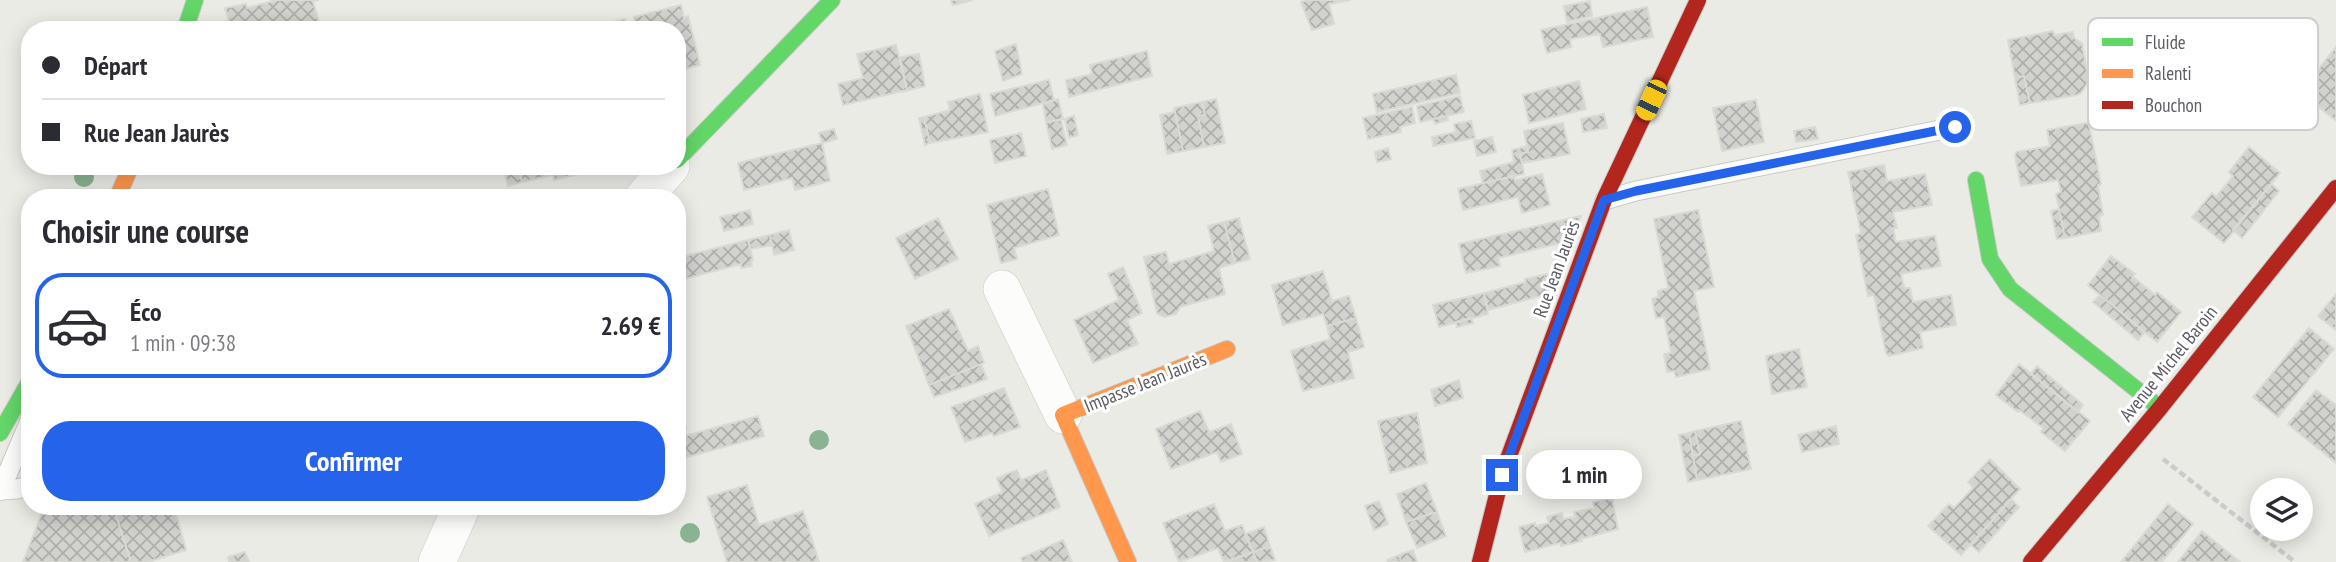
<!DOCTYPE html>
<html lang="fr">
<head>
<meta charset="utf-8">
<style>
	:root { --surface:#fff; --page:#f2f2f3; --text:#2b2b33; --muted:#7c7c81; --line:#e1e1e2; --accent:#2563eb }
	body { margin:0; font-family:"PT Sans Narrow",sans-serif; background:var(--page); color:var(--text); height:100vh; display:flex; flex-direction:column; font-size:26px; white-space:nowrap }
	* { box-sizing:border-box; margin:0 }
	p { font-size:23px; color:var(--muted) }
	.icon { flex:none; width:38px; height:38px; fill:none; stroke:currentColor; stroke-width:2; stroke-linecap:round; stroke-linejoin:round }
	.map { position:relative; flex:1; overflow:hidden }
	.drawer { position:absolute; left:21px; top:189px; width:665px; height:326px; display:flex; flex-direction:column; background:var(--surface); border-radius:28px; box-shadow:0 4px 18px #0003 }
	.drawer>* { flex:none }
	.banner { position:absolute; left:21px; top:21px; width:665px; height:154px; border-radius:28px; box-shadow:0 4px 18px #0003; display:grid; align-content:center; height:154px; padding:0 21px; background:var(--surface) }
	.tools { position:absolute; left:2250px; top:478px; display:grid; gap:14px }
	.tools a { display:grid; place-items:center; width:63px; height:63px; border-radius:50%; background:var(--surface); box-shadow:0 4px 18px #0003; font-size:35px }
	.end { position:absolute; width:32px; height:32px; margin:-16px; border:9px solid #2563eb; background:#fff; box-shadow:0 0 0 4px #fff }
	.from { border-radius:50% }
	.bubble { position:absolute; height:49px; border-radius:24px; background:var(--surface); box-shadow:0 4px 18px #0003; font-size:23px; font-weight:700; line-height:49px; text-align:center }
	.car { position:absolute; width:21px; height:42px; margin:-21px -10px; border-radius:9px; box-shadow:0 0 5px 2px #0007; background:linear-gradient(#f5c518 24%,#345 0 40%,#f5c518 0 76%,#345 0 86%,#f5c518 0) }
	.banner b { display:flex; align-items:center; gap:24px; height:66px; font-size:26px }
	.banner b+b { border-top:2px solid var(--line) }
	.banner i { width:18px; height:18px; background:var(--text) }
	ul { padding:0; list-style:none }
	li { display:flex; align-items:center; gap:21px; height:105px; margin:0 14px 10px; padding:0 7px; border:4px solid transparent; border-radius:28px }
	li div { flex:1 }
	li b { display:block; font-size:26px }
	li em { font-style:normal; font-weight:700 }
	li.on { border-color:var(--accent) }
	li>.icon { width:63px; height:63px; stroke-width:1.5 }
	h2 { padding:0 21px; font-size:32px; line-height:84px }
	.cta { display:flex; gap:14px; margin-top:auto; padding:14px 21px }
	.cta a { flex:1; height:80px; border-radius:28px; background:var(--accent); color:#fff; font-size:28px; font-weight:700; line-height:80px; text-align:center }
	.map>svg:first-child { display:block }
	.building { fill:url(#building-cross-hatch); stroke:#dadad5; stroke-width:2 }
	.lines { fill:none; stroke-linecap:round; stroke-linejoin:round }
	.lane-casing { stroke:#c9c9c8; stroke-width:21 }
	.street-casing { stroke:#c9c9c8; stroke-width:38 }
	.fast-casing { stroke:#c7c7c7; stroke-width:18 }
	.slow-casing { stroke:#c7c7c7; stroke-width:18 }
	.jam-casing { stroke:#c7c7c7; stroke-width:18 }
	.path { stroke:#c9cccb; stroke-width:4.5; stroke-dasharray:7 3.5; stroke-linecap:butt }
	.lane { stroke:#fcfcfb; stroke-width:19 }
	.street { stroke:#fcfcfb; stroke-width:37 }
	.fast { stroke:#63d668; stroke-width:16 }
	.slow { stroke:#ff974d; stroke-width:16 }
	.jam { stroke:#b3261e; stroke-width:16 }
	.tree { fill:#89b392 }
	.route { stroke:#2563eb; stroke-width:9 }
	.labels { text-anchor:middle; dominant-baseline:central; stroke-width:6; stroke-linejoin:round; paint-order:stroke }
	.street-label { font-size:19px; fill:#5c5d64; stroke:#fff }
	.key { fill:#fff; stroke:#ceced0; stroke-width:2 }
	.key-label { font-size:19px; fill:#5c5d64 }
</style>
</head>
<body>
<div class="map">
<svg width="2336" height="562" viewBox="0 0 2336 562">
	<defs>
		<pattern id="building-cross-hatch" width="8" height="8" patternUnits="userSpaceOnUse" patternTransform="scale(1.75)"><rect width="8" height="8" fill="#d2d2cf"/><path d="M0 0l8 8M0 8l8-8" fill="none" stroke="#aeaeac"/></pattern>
	</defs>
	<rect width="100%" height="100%" fill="#ebebe6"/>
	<path class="building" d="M276,0H319L313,1L321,30H225L223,22L229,21L225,8L246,4L247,8Z
		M951,0H973L953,5Z
		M1308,0H1350L1329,4L1334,24L1312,30L1301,2Z
		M1590,1L1592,16L1567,22L1564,6Z
		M681,5L684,18L688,16L700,65L677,71V30H637L634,17Z
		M1647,7L1653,37L1603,47L1600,34L1570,39L1571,47L1547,53L1541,30Z
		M625,19L628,30H605L604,24Z
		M2053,31L2054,35L2073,32L2074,38L2082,43L2089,81L2081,93L2077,95L2030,103L2024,76L2015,78L2008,40Z
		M1016,44L1022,74L1003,81L995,51Z
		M896,45L907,90L843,105L838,84L863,78L857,54Z
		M2336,47V119L2335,120L2300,92Z
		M1147,51L1152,76L1069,97L1066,80L1092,74L1090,65Z
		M919,54L925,86L902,92L907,90L900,57Z
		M1456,75L1460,93L1377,112L1373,94Z
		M2024,76L2030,103L2020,105L2015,78Z
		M1049,80L1054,100L995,116L990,94Z
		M1579,81L1586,109L1529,123L1523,95Z
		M980,94L988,132L930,143L924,117L950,110L948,102Z
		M1460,96L1464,112L1420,122L1417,106Z
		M1058,99L1063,119L1046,122L1043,104Z
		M1216,99L1225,143L1204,147L1198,116L1205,115L1202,102Z
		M1756,100L1764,142L1722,151L1713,108Z
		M1202,102L1205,115L1198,116L1204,147L1183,151L1174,108Z
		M1412,107L1415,123L1400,127L1401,132L1368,139L1363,118Z
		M1175,112L1183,151L1167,154L1160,115Z
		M1604,114L1607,128L1583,132L1581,119Z
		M1074,116L1078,135L1069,138L1065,119Z
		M1447,116L1448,120L1435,124L1433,119Z
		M924,117L930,143L925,145L919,118Z
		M1061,120L1067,145L1052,149L1046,122Z
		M1471,121L1475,138L1433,146L1432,137L1456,132L1454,124Z
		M1563,123L1570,154L1522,163L1520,154L1528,152L1524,131Z
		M2086,123L2089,124L2101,184L2098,185L2103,215L2099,217L2101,231L2065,238L2056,194L2061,192L2058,180L2021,186L2015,156L2016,152L2050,146L2047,130Z
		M1815,127L1818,139L1796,142L1794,131Z
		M834,129L837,139L822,143L819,133Z
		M1021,133L1026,156L995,163L990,140Z
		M1492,137L1496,152L1477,156L1474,141Z
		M822,143L830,181L795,190L792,178L744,190L738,163Z
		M1527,146L1528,152L1520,154L1524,174L1483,183L1480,171L1514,162L1512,150Z
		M2249,147L2280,173L2224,243L2192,217L2212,193L2216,197L2233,176L2229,172Z
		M1388,148L1391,159L1377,162L1375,152Z
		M1884,165L1887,181L1925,174L1932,205L1893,212L1897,228H1893L1896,242L1935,236L1941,266L1901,274L1903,283L1905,288H1910L1913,302L1951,295L1956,325L1920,332L1923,348L1889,356L1886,353L1874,295L1868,296L1856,235L1861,233L1848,172Z
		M257,166H290L259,174Z
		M503,166H518L522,182L508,186Z
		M518,166H589L590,171L554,180L553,175L522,182Z
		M1542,174L1550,205L1522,213L1518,197L1463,210L1458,189L1514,176L1515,180Z
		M2271,184L2279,191L2242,238L2233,230Z
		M1048,189L1059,235L1014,248L1017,259L1001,263L987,205Z
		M2059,209L2065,238L2057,239L2051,211Z
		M750,210L753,224L724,231L720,217Z
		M1698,210L1714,287L1694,291L1710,369L1676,377L1674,371L1667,372L1664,354L1671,353L1664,317L1656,318L1652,299L1658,297V291L1668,288L1654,219Z
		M1581,216L1570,241L1498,258L1500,266L1466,273L1459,244Z
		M938,218L958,259L915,279L896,238Z
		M1239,218L1250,259L1235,263L1224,222Z
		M1224,222L1235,263L1219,268L1225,294L1180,307L1176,314L1164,317L1157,313L1144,257L1166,252L1169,264L1214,251L1208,226Z
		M789,230L794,250L774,255L770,235Z
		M770,235L772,245L751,249L748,240Z
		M748,240L753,260H751L752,266L741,268V264L677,281V258Z
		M2111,256L2135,274L2132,276L2155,295L2157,292L2181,312L2157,342L2088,285Z
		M1123,267L1142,313L1127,320L1138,344L1093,363L1074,320L1119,300L1108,274Z
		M1323,271L1332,301L1349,296L1356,318L1327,326L1323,314L1283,325L1272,285Z
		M1557,272L1548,294L1488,310L1484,293L1526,282L1525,279Z
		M1484,293L1488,314L1439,327L1433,305Z
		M2336,294V330L2318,316Z
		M2100,295L2145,332L2138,340L2093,302Z
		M949,309L968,351L978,346L984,363L929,385L906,326Z
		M1356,318L1364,347L1348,352L1354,378L1303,391L1291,351L1330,339L1327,326Z
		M1471,318L1473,323L1457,327L1456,322Z
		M2309,328L2334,349L2278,417L2253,397Z
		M1799,349L1807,387L1772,394L1766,356Z
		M981,364L987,379L934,397L929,385Z
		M2019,364L2090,421L2065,451L2041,432L2043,428L2019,410L2018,412L1996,395Z
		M2037,366L2083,405L2078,412L2031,374Z
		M1459,380L1463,398L1435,406L1431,390Z
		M1004,388L1020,427L994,436L992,433L965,442L951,407Z
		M2316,390L2336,405V463L2288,424Z
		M1200,411L1209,432L1231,424L1242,454L1221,462L1217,452L1171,469L1156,429Z
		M1417,413L1427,463L1390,473L1378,421Z
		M758,416L764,436L680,459L677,455V438Z
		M683,417L686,428L677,430V419Z
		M1741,421L1751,469L1697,480L1693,456L1700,454L1695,431Z
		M1836,426L1839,444L1802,452L1798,435Z
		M1695,431L1700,454L1693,456L1689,433Z
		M1689,433L1697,480L1688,482L1679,435Z
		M1990,459L2020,489L1961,555L1928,526L1949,504L1954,508L1973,488L1968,482Z
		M1017,470L1021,480L1046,470L1060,507L989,536L975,504L1002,492L997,478Z
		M1426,483L1437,512L1406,522L1397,494Z
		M747,485L759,525L803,511L819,562H727L707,497Z
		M1612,498L1618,529L1581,539L1582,541L1561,546L1560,543L1525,552L1519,527L1535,523V526L1549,523L1547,517L1562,513L1563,519L1575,517L1574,512L1594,508L1593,502Z
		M2011,499L2019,507L1979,552L1971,545Z
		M1379,501L1388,524L1374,530L1365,506Z
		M1214,504L1225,531L1242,525L1253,552L1224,562L1218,548L1179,562L1163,523Z
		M2168,504L2193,524L2162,562H2121Z
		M56,506H113L131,562H23L43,510Z
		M113,506H174L186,550L148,562H131Z
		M1437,512L1446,536L1417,548L1406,522Z
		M1264,527L1270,546L1253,552L1245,534Z
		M2202,531L2234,557L2240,562H2178Z
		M1063,540L1072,562H1023L1021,558Z
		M1270,546L1275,560L1257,562L1253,552Z
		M1413,550L1417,562H1401L1399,555Z
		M245,552L249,562H229L228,557Z
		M1253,552L1257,562H1227Z
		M1399,555L1401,562H1388L1387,560Z"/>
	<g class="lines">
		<defs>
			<path id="lane" d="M1605,200L1636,191L1955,127
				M1,490L17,489L30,486
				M0,491L30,421"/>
			<path id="street" d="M643,198L671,166
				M1002,289L1063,415
				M437,562L462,506"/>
			<path id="fast" d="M185,30L195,0
				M677,160L832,0
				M1976,180L1990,259L2010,289L2160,408
				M0,433L30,381"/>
			<path id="slow" d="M117,198L131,166
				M1128,562L1063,415L1227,349"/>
			<path id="jam" d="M1480,562L1502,475L1604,200L1698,0
				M2031,562L2160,408L2336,188"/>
		</defs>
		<use href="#lane" class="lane-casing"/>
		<use href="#street" class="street-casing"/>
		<use href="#fast" class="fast-casing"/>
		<use href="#slow" class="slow-casing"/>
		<use href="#jam" class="jam-casing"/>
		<path class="path" d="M2163,459L2295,562"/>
		<use href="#lane" class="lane"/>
		<use href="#street" class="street"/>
		<use href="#fast" class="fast"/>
		<use href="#slow" class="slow"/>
		<use href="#jam" class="jam"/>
	</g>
	<g class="tree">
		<circle cx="84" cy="177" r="10"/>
		<circle cx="819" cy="440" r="10"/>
		<circle cx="690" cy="533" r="10"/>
	</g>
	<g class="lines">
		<path class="route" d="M1502,475L1604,200L1636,191L1955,127"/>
	</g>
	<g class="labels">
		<g class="street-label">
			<text transform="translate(1556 269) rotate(-70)">Rue Jean Jaurès</text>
			<text transform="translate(2168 363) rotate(-51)">Avenue Michel Baroin</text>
			<text transform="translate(1145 382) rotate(-22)">Impasse Jean Jaurès</text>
		</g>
	</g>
	<rect x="2088" y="18" width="230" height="112" rx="10" class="key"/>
	<rect x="2102" y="38" width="31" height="8" fill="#63d668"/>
	<rect x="2102" y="69" width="31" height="9" fill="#ff974d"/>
	<rect x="2102" y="101" width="31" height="8" fill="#b3261e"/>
	<g class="key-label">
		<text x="2145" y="49">Fluide</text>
		<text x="2145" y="80">Ralenti</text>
		<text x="2145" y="112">Bouchon</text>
	</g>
</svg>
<div class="tools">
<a><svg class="icon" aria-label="layers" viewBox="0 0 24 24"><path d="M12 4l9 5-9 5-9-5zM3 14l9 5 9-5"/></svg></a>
</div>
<i class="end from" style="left:1955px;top:127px"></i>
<i class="end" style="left:1502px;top:475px"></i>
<div class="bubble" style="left:1526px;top:450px;width:116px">1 min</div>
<i class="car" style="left:1651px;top:100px;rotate:205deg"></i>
<div class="banner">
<b><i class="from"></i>Départ</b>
<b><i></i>Rue Jean Jaurès</b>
</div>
<section class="drawer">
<h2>Choisir une course</h2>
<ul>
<li class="on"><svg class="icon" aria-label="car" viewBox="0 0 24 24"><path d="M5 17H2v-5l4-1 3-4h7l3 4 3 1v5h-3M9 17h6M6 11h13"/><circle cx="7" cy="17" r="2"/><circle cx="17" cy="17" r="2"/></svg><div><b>Éco</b><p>1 min · 09:38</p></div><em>2.69 €</em></li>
</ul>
<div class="cta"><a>Confirmer</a></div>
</section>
</div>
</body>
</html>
